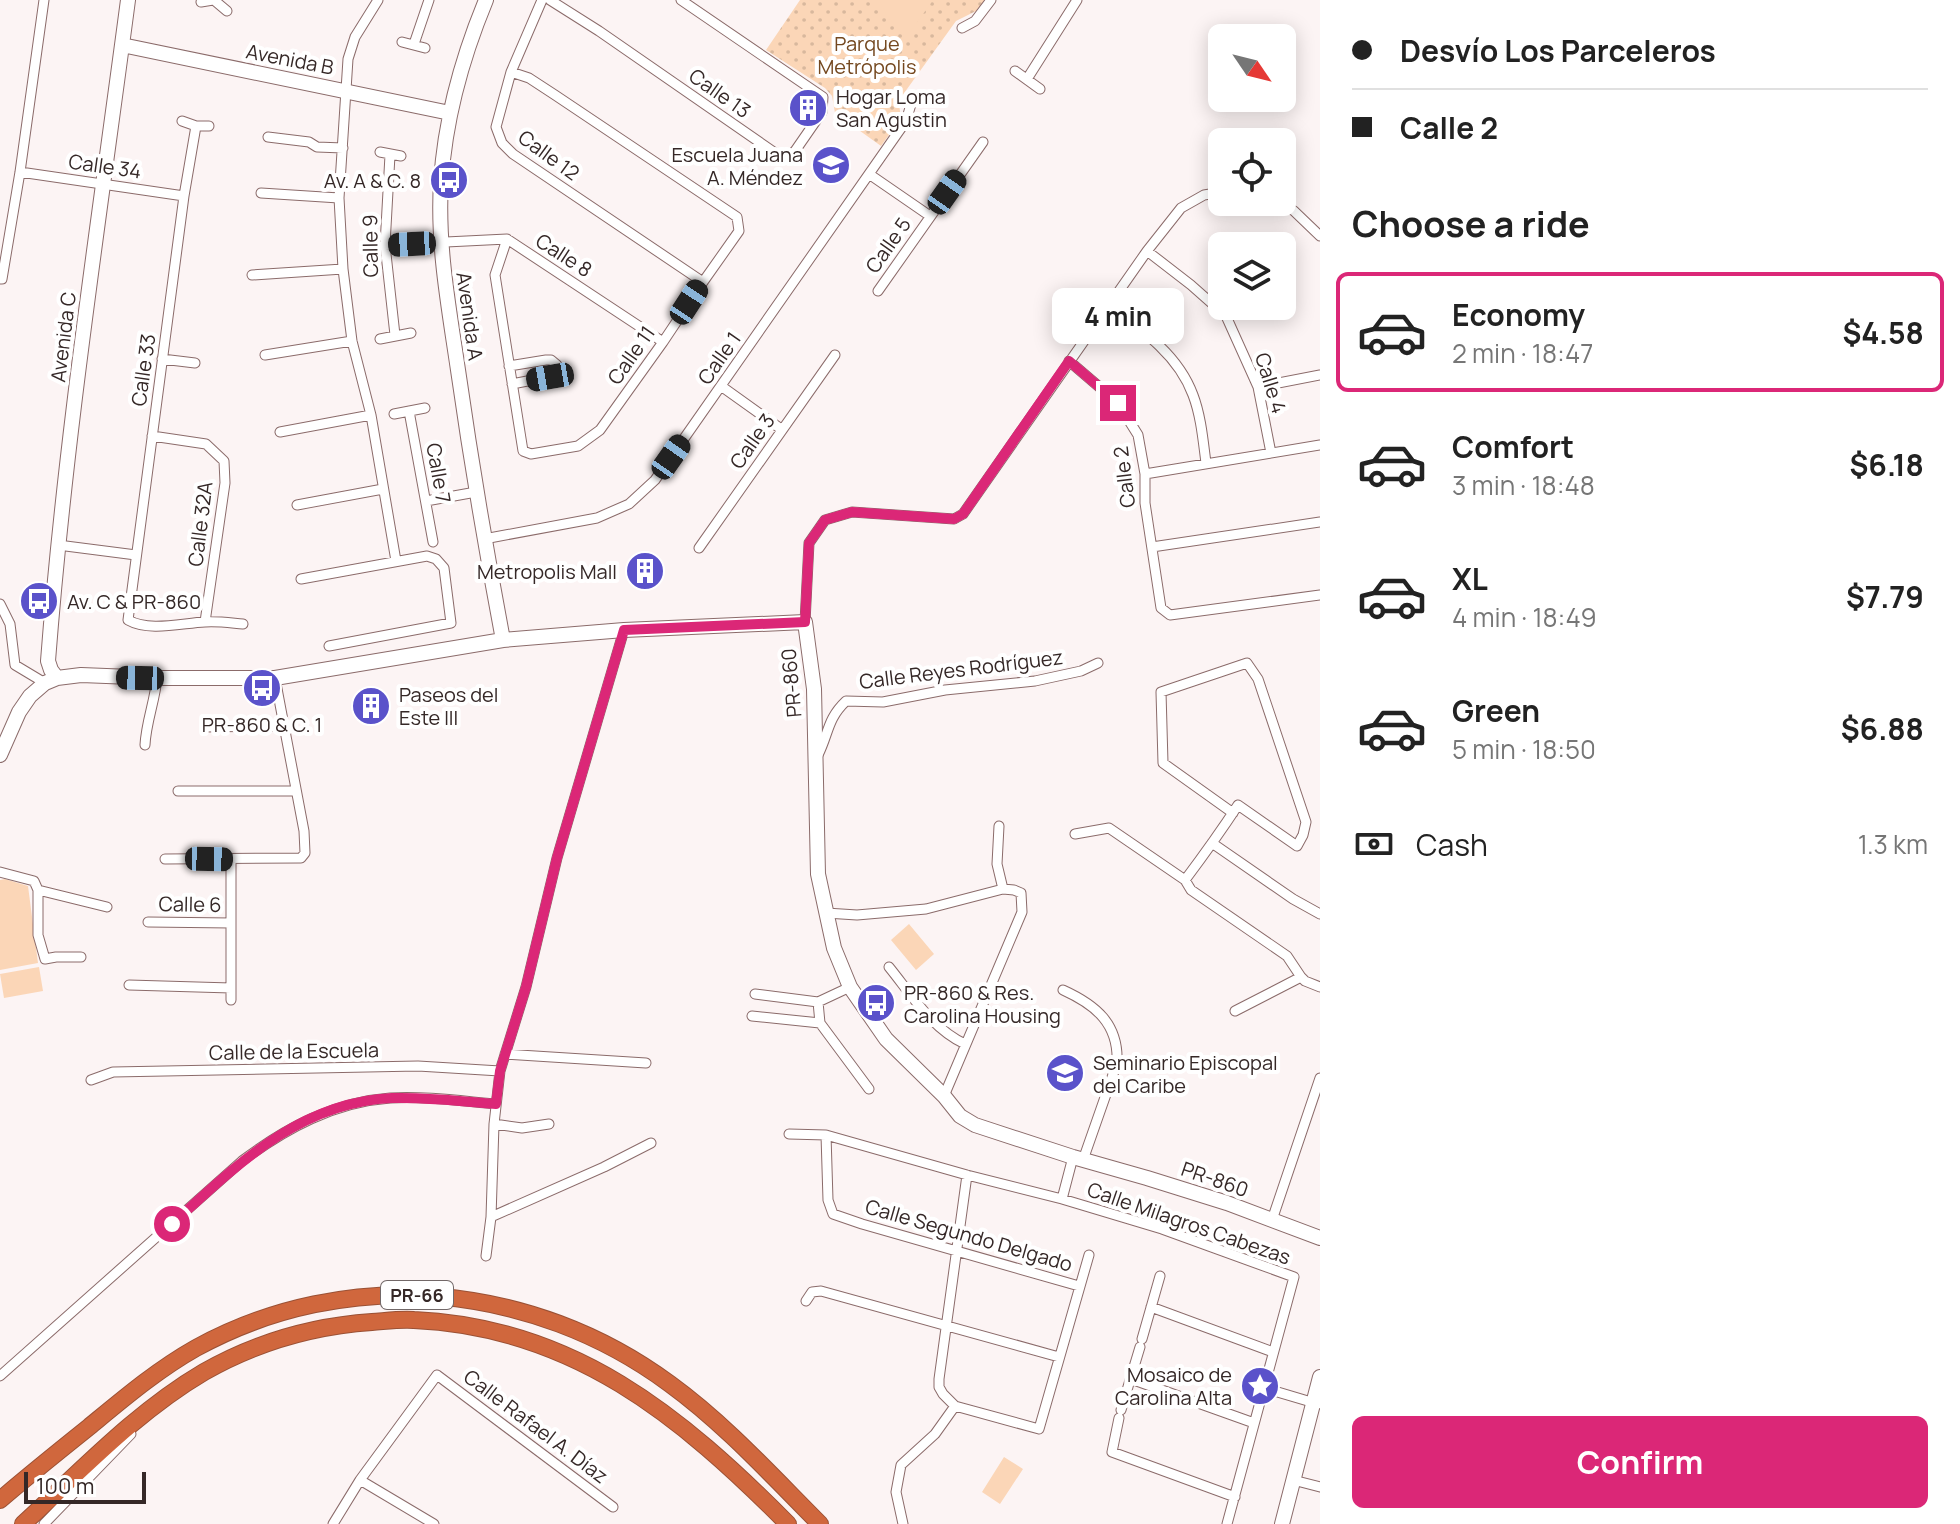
<!DOCTYPE html>
<html lang="en">
<head>
<meta charset="utf-8">
<style>
	:root { --surface:#fff; --page:#f2f2f2; --text:#222; --muted:#767676; --line:#e0e0e0; --accent:#db2777 }
	body { margin:0; font-family:Manrope,sans-serif; background:var(--page); color:var(--text); height:100vh; display:flex; flex-direction:column; font-size:30px; white-space:nowrap }
	* { box-sizing:border-box; margin:0 }
	p { font-size:26px; color:var(--muted) }
	.icon { flex:none; width:44px; height:44px; fill:none; stroke:currentColor; stroke-width:2; stroke-linecap:round; stroke-linejoin:round }
	.map { position:relative; flex:1; overflow:hidden }
	.side { display:flex; flex-direction:column; background:var(--surface); width:640px }
	.side>* { flex:none }
	.top-card { display:grid; align-content:center; height:176px; padding:0 32px; background:var(--surface) }
	.needle { width:52px; rotate:125deg }
	.controls { position:absolute; left:1208px; top:24px; display:grid; gap:16px }
	.controls a { display:grid; place-items:center; width:88px; height:88px; border-radius:12px; background:var(--surface); box-shadow:0 4px 20px #0003; font-size:40px }
	.scale { position:absolute; left:24px; bottom:20px; width:122px; box-sizing:border-box; padding-left:8px; border:4px solid #352827; border-top:0; font-size:22px; line-height:28px; white-space:nowrap; color:#352827; -webkit-text-stroke:6px #fff; paint-order:stroke }
	.end { position:absolute; width:36px; height:36px; margin:-18px; border:10px solid #db2777; background:#fff; box-shadow:0 0 0 4px #fff }
	.from { border-radius:50% }
	.bubble { position:absolute; height:56px; border-radius:12px; background:var(--surface); box-shadow:0 4px 20px #0003; font-size:26px; font-weight:700; line-height:56px; text-align:center }
	.car { position:absolute; width:24px; height:48px; margin:-24px -12px; border-radius:10px; box-shadow:0 0 6px 2px #0007; background:linear-gradient(#222 24%,#8ab4d8 0 40%,#222 0 76%,#8ab4d8 0 86%,#222 0) }
	.top-card b { display:flex; align-items:center; gap:28px; height:76px; font-size:30px }
	.top-card b+b { border-top:2px solid var(--line) }
	.top-card i { width:20px; height:20px; background:var(--text) }
	ul { padding:0; list-style:none }
	li { display:flex; align-items:center; gap:24px; height:120px; margin:0 16px 12px; padding:0 16px; border:4px solid transparent; border-radius:12px }
	li div { flex:1 }
	li b { display:block; font-size:30px }
	li em { font-style:normal; font-weight:700 }
	li.active { border-color:var(--accent) }
	li>.icon { width:72px; height:72px; stroke-width:1.5 }
	h2 { padding:0 32px; font-size:36px; line-height:96px }
	.pay { display:flex; align-items:center; gap:20px; height:88px; padding:0 32px; font-size:30px }
	.pay p { margin-inline-start:auto }
	.action { display:flex; gap:16px; margin-top:auto; padding:16px 32px }
	.action a { flex:1; height:92px; border-radius:12px; background:var(--accent); color:#fff; font-size:32px; font-weight:700; line-height:92px; text-align:center }
	main { display:flex; flex:1; min-height:0 }
	.map>svg:first-child { display:block }
	.park { fill:url(#park-dots) }
	.pitch { fill:#fbd6b7 }
	.lines { fill:none; stroke-linecap:round; stroke-linejoin:round }
	.street-casing { stroke:#8b6b6a; stroke-width:11 }
	.secondary-casing { stroke:#8b6b6a; stroke-width:16 }
	.highway-casing { stroke:#9a5135; stroke-width:18 }
	.street { stroke:#fff; stroke-width:9 }
	.secondary { stroke:#fff; stroke-width:14 }
	.highway { stroke:#d0673d; stroke-width:16 }
	.route { stroke:#db2777; stroke-width:10 }
	.labels { text-anchor:middle; dominant-baseline:central; stroke-width:8; stroke-linejoin:round; paint-order:stroke }
	.shield { fill:#fff; stroke:#726868; stroke-width:2 }
	.shield-label { font-size:18px; font-weight:bold; fill:#352827 }
	.park-label { font-size:20px; fill:#74481f; stroke:#fff }
	.street-label { font-size:20px; fill:#352827; stroke:#fff }
	.poi-label { font-size:20px; fill:#352827; stroke:#fff; text-anchor:start }
</style>
</head>
<body>
<main>
<div class="map">
<svg width="1320" height="1524" viewBox="0 0 1320 1524">
	<defs>
		<pattern id="park-dots" width="8" height="8" patternUnits="userSpaceOnUse" patternTransform="scale(2)"><rect width="8" height="8" fill="#fbd6b7"/><path d="M2 2h.1M6 6h.1" fill="none" stroke="#d8b89d" stroke-width="1.8" stroke-linecap="round"/></pattern>
	</defs>
	<rect width="100%" height="100%" fill="#fcf4f4"/>
	<path class="park" d="M800,0H985L978,10L956,21L902,96L899,104L901,118L881,146L835,113L832,96L825,88L766,50Z"/>
	<path class="pitch" d="M879,0H933L906,38L887,16Z
		M861,92L888,111L874,133L846,114Z
		M5,879L28,886L38,963L0,970V880Z
		M909,924L934,954L916,970L891,940Z
		M39,967L43,991L4,998L0,974Z
		M1004,1457L1023,1469L1000,1504L982,1492Z"/>
	<g class="lines">
		<defs>
			<path id="street" d="M214,0L227,11
				M378,0L355,37L348,59L339,198L343,269L352,341L371,415L396,561
				M542,0L511,72L496,127L502,143L513,154L703,282
				M550,0L599,31L778,155L787,157L795,151L822,112L823,97L681,0
				M201,2L213,0
				M962,28L975,21L991,0
				M402,42L425,48
				M414,44L429,0
				M1015,71L1040,89
				M1027,79L1077,0
				M182,121L196,126H209
				M196,126L184,196L128,620C149,632 182,623 205,622C217,621 231,623 243,624
				M268,137L309,142L317,147L343,148
				M380,152L401,156
				M390,155L385,245L395,335
				M20,172L184,196
				M869,174L930,216
				M261,193L339,198
				M1281,202L1294,211L1320,236
				M507,239L495,275L523,451L531,454L578,446L600,430L663,342L703,282L739,231L737,217L555,95L529,78L511,72
				M385,245L507,239L663,342
				M1147,251L1191,285L1226,316L1258,387L1271,453
				M252,275L343,269
				M0,279H2L20,172L44,0
				M878,291L983,142
				M1108,306C1142,330 1178,354 1193,395C1201,416 1203,440 1206,463
				M1272,306L1277,313
				M380,339L411,333
				M265,355L352,341
				M162,359L195,363
				M1069,361L1118,403L1138,435L1145,474V503L1161,608L1170,615L1320,595
				M509,366L546,360H551L557,365V368L553,376L512,384
				M721,386L781,429
				M1258,387L1320,375
				M409,411L433,542
				M394,414L425,408
				M280,432L371,415
				M152,436L206,444L224,461L225,483L205,622
				M1145,474L1320,445
				M426,501L476,492
				M297,505L383,489
				M484,539L597,518L629,504L655,480L906,121L912,101
				M58,545L136,555
				M1152,547L1320,522
				M699,548L835,355
				M301,579L427,556L436,559L444,568L451,623L329,646
				M0,604L10,624L15,665L45,683
				M805,622L809,543L825,520L852,512L954,519L963,514L1147,251L1181,208L1204,195L1222,192
				M206,727L284,726
				M145,745C146,722 155,701 157,678
				M818,755C829,733 827,719 846,701L883,702L945,690L1035,681L1081,671L1098,663
				M178,791H296
				M1233,813L1163,763L1161,692L1247,663L1258,679L1306,822L1303,835L1297,846L1238,805C1221,831 1203,856 1185,880L1191,890L1287,956L1301,977L1235,1011
				M999,826L997,864L1003,889
				M1075,834L1109,828L1185,880
				M1212,843L1293,899L1320,914
				M165,859L301,858L305,853L304,831L275,678
				M231,859V1000
				M0,872L34,881L38,890V935L45,959L56,957H81
				M38,890L107,907
				M826,913L857,915L926,909L1003,889L1014,890L1021,893L1022,912L944,1096
				M148,922L231,923
				M889,967C911,994 932,1029 965,1044
				M1301,977L1305,981L1320,987
				M129,985L231,988
				M1063,990C1096,1005 1119,1024 1117,1063L1083,1160
				M755,994L818,1002L850,987
				M818,1002L820,1023L869,1089
				M752,1016L820,1023
				M505,1054L646,1063
				M91,1080L113,1072L418,1066L500,1071
				M494,1124L522,1128L549,1124
				M789,1134L826,1135L967,1175L1062,1199L1162,1229L1294,1277L1227,1524
				M826,1135L828,1200L833,1214L862,1224L1079,1286
				M967,1175L939,1379V1387L943,1394L955,1406L1039,1429L1089,1255
				M1062,1199L1073,1157
				M491,1217L604,1167L651,1143
				M1272,1220L1320,1078
				M486,1256L491,1217L494,1124L500,1071L526,987L557,858L624,630
				M806,1301L812,1292L821,1291L1059,1357
				M1151,1307L1273,1352
				M1142,1339L1160,1276
				M0,1376L242,1161C286,1128 334,1102 390,1098C425,1096 461,1101 496,1104
				M1131,1379L1254,1423
				M1264,1388L1318,1404
				M1121,1410L1140,1347
				M1119,1418L1112,1452L1235,1497
				M360,1480L434,1524
				M1293,1480L1320,1487
				M44,1524L131,1434
				M333,1524L360,1480L437,1375L613,1507
				M903,1524L896,1492L901,1465L935,1434L955,1406"/>
			<path id="secondary" d="M486,0C462,58 445,119 441,182C437,246 449,308 458,370C471,461 486,550 503,640
				M122,45L450,113
				M57,678L51,670L48,661C65,440 99,220 128,0
				M0,755L19,712L30,696L45,683L57,678L81,675L157,678H275L503,640L624,630L805,622L814,689L818,874L834,948L850,987L886,1039L944,1096L960,1116L975,1125L1073,1157L1147,1178L1227,1203L1320,1238
				M1282,1524L1320,1377"/>
			<path id="highway" d="M0,1500C29,1475 59,1451 89,1427C123,1399 157,1370 196,1348C347,1265 532,1282 670,1384C725,1424 772,1476 820,1524
				M23,1524C81,1471 136,1412 204,1372C255,1343 313,1326 372,1322C386,1321 400,1319 414,1320C573,1327 681,1416 788,1524"/>
		</defs>
		<use href="#street" class="street-casing"/>
		<use href="#secondary" class="secondary-casing"/>
		<use href="#highway" class="highway-casing"/>
		<use href="#street" class="street"/>
		<use href="#secondary" class="secondary"/>
		<use href="#highway" class="highway"/>
	</g>
	<g class="lines">
		<path class="route" d="M172,1224C236,1166 299,1102 392,1098C426,1097 462,1101 496,1104L500,1071L526,987L557,858L624,630L805,622L809,543L825,520L852,512L954,519L963,514L1069,361L1118,403"/>
	</g>
	<defs>
		<symbol id="building-disc" viewBox="-11 -11 22 22"><circle r="9.5" fill="#5a52ca" stroke="#fff"/><path d="M-4-6H4V6H1V3H-1V6H-4ZM-2.5-4.3h1.7v1.8h-1.7ZM.8-4.3h1.7v1.8H.8ZM-2.5-1h1.7V.8h-1.7ZM.8-1h1.7V.8H.8Z" fill="#fff"/></symbol>
		<symbol id="school-disc" viewBox="-11 -11 22 22"><circle r="9.5" fill="#5a52ca" stroke="#fff"/><path d="M0-5L7-2L0 1L-7-2ZM-4 1L0 2.5L4 1V4Q0 6-4 4Z" fill="#fff"/></symbol>
		<symbol id="bus-disc" viewBox="-11 -11 22 22"><circle r="9.5" fill="#5a52ca" stroke="#fff"/><path d="M-5-6H5V4H4V6H2V4H-2V6H-4V4H-5ZM-3.5-4V0h7V-4ZM-3.5 1.2v1.5H-2V1.2ZM2 1.2v1.5H3.5V1.2Z" fill="#fff"/></symbol>
		<symbol id="sight-disc" viewBox="-11 -11 22 22"><circle r="9.5" fill="#5a52ca" stroke="#fff"/><path d="M0-6L1.8-2.2L6-1.7L2.9 1.2L3.7 5.4L0 3.3L-3.7 5.4L-2.9 1.2L-6-1.7L-1.8-2.2Z" fill="#fff"/></symbol>
	</defs>
	<g fill-rule="evenodd">
		<use href="#building-disc" x="786" y="86" width="44" height="44"/>
		<use href="#school-disc" x="809" y="143" width="44" height="44"/>
		<use href="#bus-disc" x="427" y="158" width="44" height="44"/>
		<use href="#building-disc" x="623" y="549" width="44" height="44"/>
		<use href="#bus-disc" x="17" y="579" width="44" height="44"/>
		<use href="#bus-disc" x="240" y="666" width="44" height="44"/>
		<use href="#building-disc" x="349" y="684" width="44" height="44"/>
		<use href="#bus-disc" x="854" y="981" width="44" height="44"/>
		<use href="#school-disc" x="1043" y="1051" width="44" height="44"/>
		<use href="#sight-disc" x="1238" y="1364" width="44" height="44"/>
	</g>
	<g class="labels">
		<rect class="shield" x="381" y="1281" width="72" height="28" rx="6"/>
		<g class="shield-label">
			<text x="417" y="1295">PR-66</text>
		</g>
		<g class="park-label">
			<text x="867" y="43">Parque<tspan x="867" dy="23">Metrópolis</tspan></text>
		</g>
		<g class="street-label">
			<text transform="translate(290 59) rotate(11)">Avenida B</text>
			<text transform="translate(720 93) rotate(35)">Calle 13</text>
			<text transform="translate(549 155) rotate(36)">Calle 12</text>
			<text transform="translate(105 166) rotate(8)">Calle 34</text>
			<text transform="translate(888 245) rotate(-55)">Calle 5</text>
			<text transform="translate(370 246) rotate(-91)">Calle 9</text>
			<text transform="translate(564 255) rotate(33)">Calle 8</text>
			<text transform="translate(470 316) rotate(82)">Avenida A</text>
			<text transform="translate(63 337) rotate(-83)">Avenida C</text>
			<text transform="translate(631 355) rotate(-55)">Calle 11</text>
			<text transform="translate(719 358) rotate(-55)">Calle 1</text>
			<text transform="translate(143 370) rotate(-82)">Calle 33</text>
			<text transform="translate(1271 383) rotate(73)">Calle 4</text>
			<text transform="translate(752 441) rotate(-55)">Calle 3</text>
			<text transform="translate(439 473) rotate(80)">Calle 7</text>
			<text transform="translate(1124 477) rotate(-97)">Calle 2</text>
			<text transform="translate(200 524) rotate(-83)">Calle 32A</text>
			<text transform="translate(961 669) rotate(-7)">Calle Reyes Rodríguez</text>
			<text transform="translate(791 683) rotate(-95)">PR-860</text>
			<text transform="translate(190 904) rotate(1)">Calle 6</text>
			<text transform="translate(294 1051) rotate(-1)">Calle de la Escuela</text>
			<text transform="translate(1215 1179) rotate(19)">PR-860</text>
			<text transform="translate(1189 1223) rotate(19)">Calle Milagros Cabezas</text>
			<text transform="translate(969 1235) rotate(16)">Calle Segundo Delgado</text>
			<text transform="translate(536 1426) rotate(37)">Calle Rafael A. Díaz</text>
		</g>
		<g class="poi-label">
			<text x="836" y="96">Hogar Loma<tspan x="836" dy="23">San Agustin</tspan></text>
			<text x="803" y="154" text-anchor="end">Escuela Juana<tspan x="803" dy="23">A. Méndez</tspan></text>
			<text x="421" y="180" text-anchor="end">Av. A &amp; C. 8</text>
			<text x="617" y="571" text-anchor="end">Metropolis Mall</text>
			<text x="67" y="601">Av. C &amp; PR-860</text>
			<text x="399" y="694">Paseos del<tspan x="399" dy="23">Este III</tspan></text>
			<text x="262" y="724" text-anchor="middle">PR-860 &amp; C. 1</text>
			<text x="904" y="992">PR-860 &amp; Res.<tspan x="904" dy="23">Carolina Housing</tspan></text>
			<text x="1093" y="1062">Seminario Episcopal<tspan x="1093" dy="23">del Caribe</tspan></text>
			<text x="1232" y="1374" text-anchor="end">Mosaico de<tspan x="1232" dy="23">Carolina Alta</tspan></text>
		</g>
	</g>
</svg>
<div class="controls">
<a><svg class="needle" viewBox="-14 -14 28 28"><path d="M0-13l5 13h-10z" fill="#e53935"/><path d="M0 13l5-13h-10z" fill="#767676"/></svg></a>
<a><svg class="icon" aria-label="locate" viewBox="0 0 24 24"><circle cx="12" cy="12" r="6"/><path d="M12 2v4M12 18v4M2 12h4M18 12h4"/></svg></a>
<a><svg class="icon" aria-label="layers" viewBox="0 0 24 24"><path d="M12 4l9 5-9 5-9-5zM3 14l9 5 9-5"/></svg></a>
</div>
<div class="scale">100 m</div>
<i class="end from" style="left:172px;top:1224px"></i>
<i class="end" style="left:1118px;top:403px"></i>
<div class="bubble" style="left:1052px;top:288px;width:132px">4 min</div>
<i class="car" style="left:947px;top:192px;rotate:35deg"></i>
<i class="car" style="left:412px;top:244px;rotate:267deg"></i>
<i class="car" style="left:689px;top:302px;rotate:33deg"></i>
<i class="car" style="left:550px;top:377px;rotate:260deg"></i>
<i class="car" style="left:671px;top:457px;rotate:35deg"></i>
<i class="car" style="left:140px;top:678px;rotate:271deg"></i>
<i class="car" style="left:209px;top:859px;rotate:91deg"></i>
</div>
<section class="side">
<div class="top-card">
<b><i class="from"></i>Desvío Los Parceleros</b>
<b><i></i>Calle 2</b>
</div>
<h2>Choose a ride</h2>
<ul>
<li class="active"><svg class="icon" aria-label="car" viewBox="0 0 24 24"><path d="M5 17H2v-5l4-1 3-4h7l3 4 3 1v5h-3M9 17h6M6 11h13"/><circle cx="7" cy="17" r="2"/><circle cx="17" cy="17" r="2"/></svg><div><b>Economy</b><p>2 min · 18:47</p></div><em>$4.58</em></li>
<li><svg class="icon" aria-label="car" viewBox="0 0 24 24"><path d="M5 17H2v-5l4-1 3-4h7l3 4 3 1v5h-3M9 17h6M6 11h13"/><circle cx="7" cy="17" r="2"/><circle cx="17" cy="17" r="2"/></svg><div><b>Comfort</b><p>3 min · 18:48</p></div><em>$6.18</em></li>
<li><svg class="icon" aria-label="car" viewBox="0 0 24 24"><path d="M5 17H2v-5l4-1 3-4h7l3 4 3 1v5h-3M9 17h6M6 11h13"/><circle cx="7" cy="17" r="2"/><circle cx="17" cy="17" r="2"/></svg><div><b>XL</b><p>4 min · 18:49</p></div><em>$7.79</em></li>
<li><svg class="icon" aria-label="car" viewBox="0 0 24 24"><path d="M5 17H2v-5l4-1 3-4h7l3 4 3 1v5h-3M9 17h6M6 11h13"/><circle cx="7" cy="17" r="2"/><circle cx="17" cy="17" r="2"/></svg><div><b>Green</b><p>5 min · 18:50</p></div><em>$6.88</em></li>
</ul>
<div class="pay"><svg class="icon" aria-label="cash" viewBox="0 0 24 24"><path d="M3 7h18v10H3z"/><circle cx="12" cy="12" r="2"/></svg>Cash<p>1.3 km</p></div>
<div class="action"><a>Confirm</a></div>
</section>
</main>
</body>
</html>
